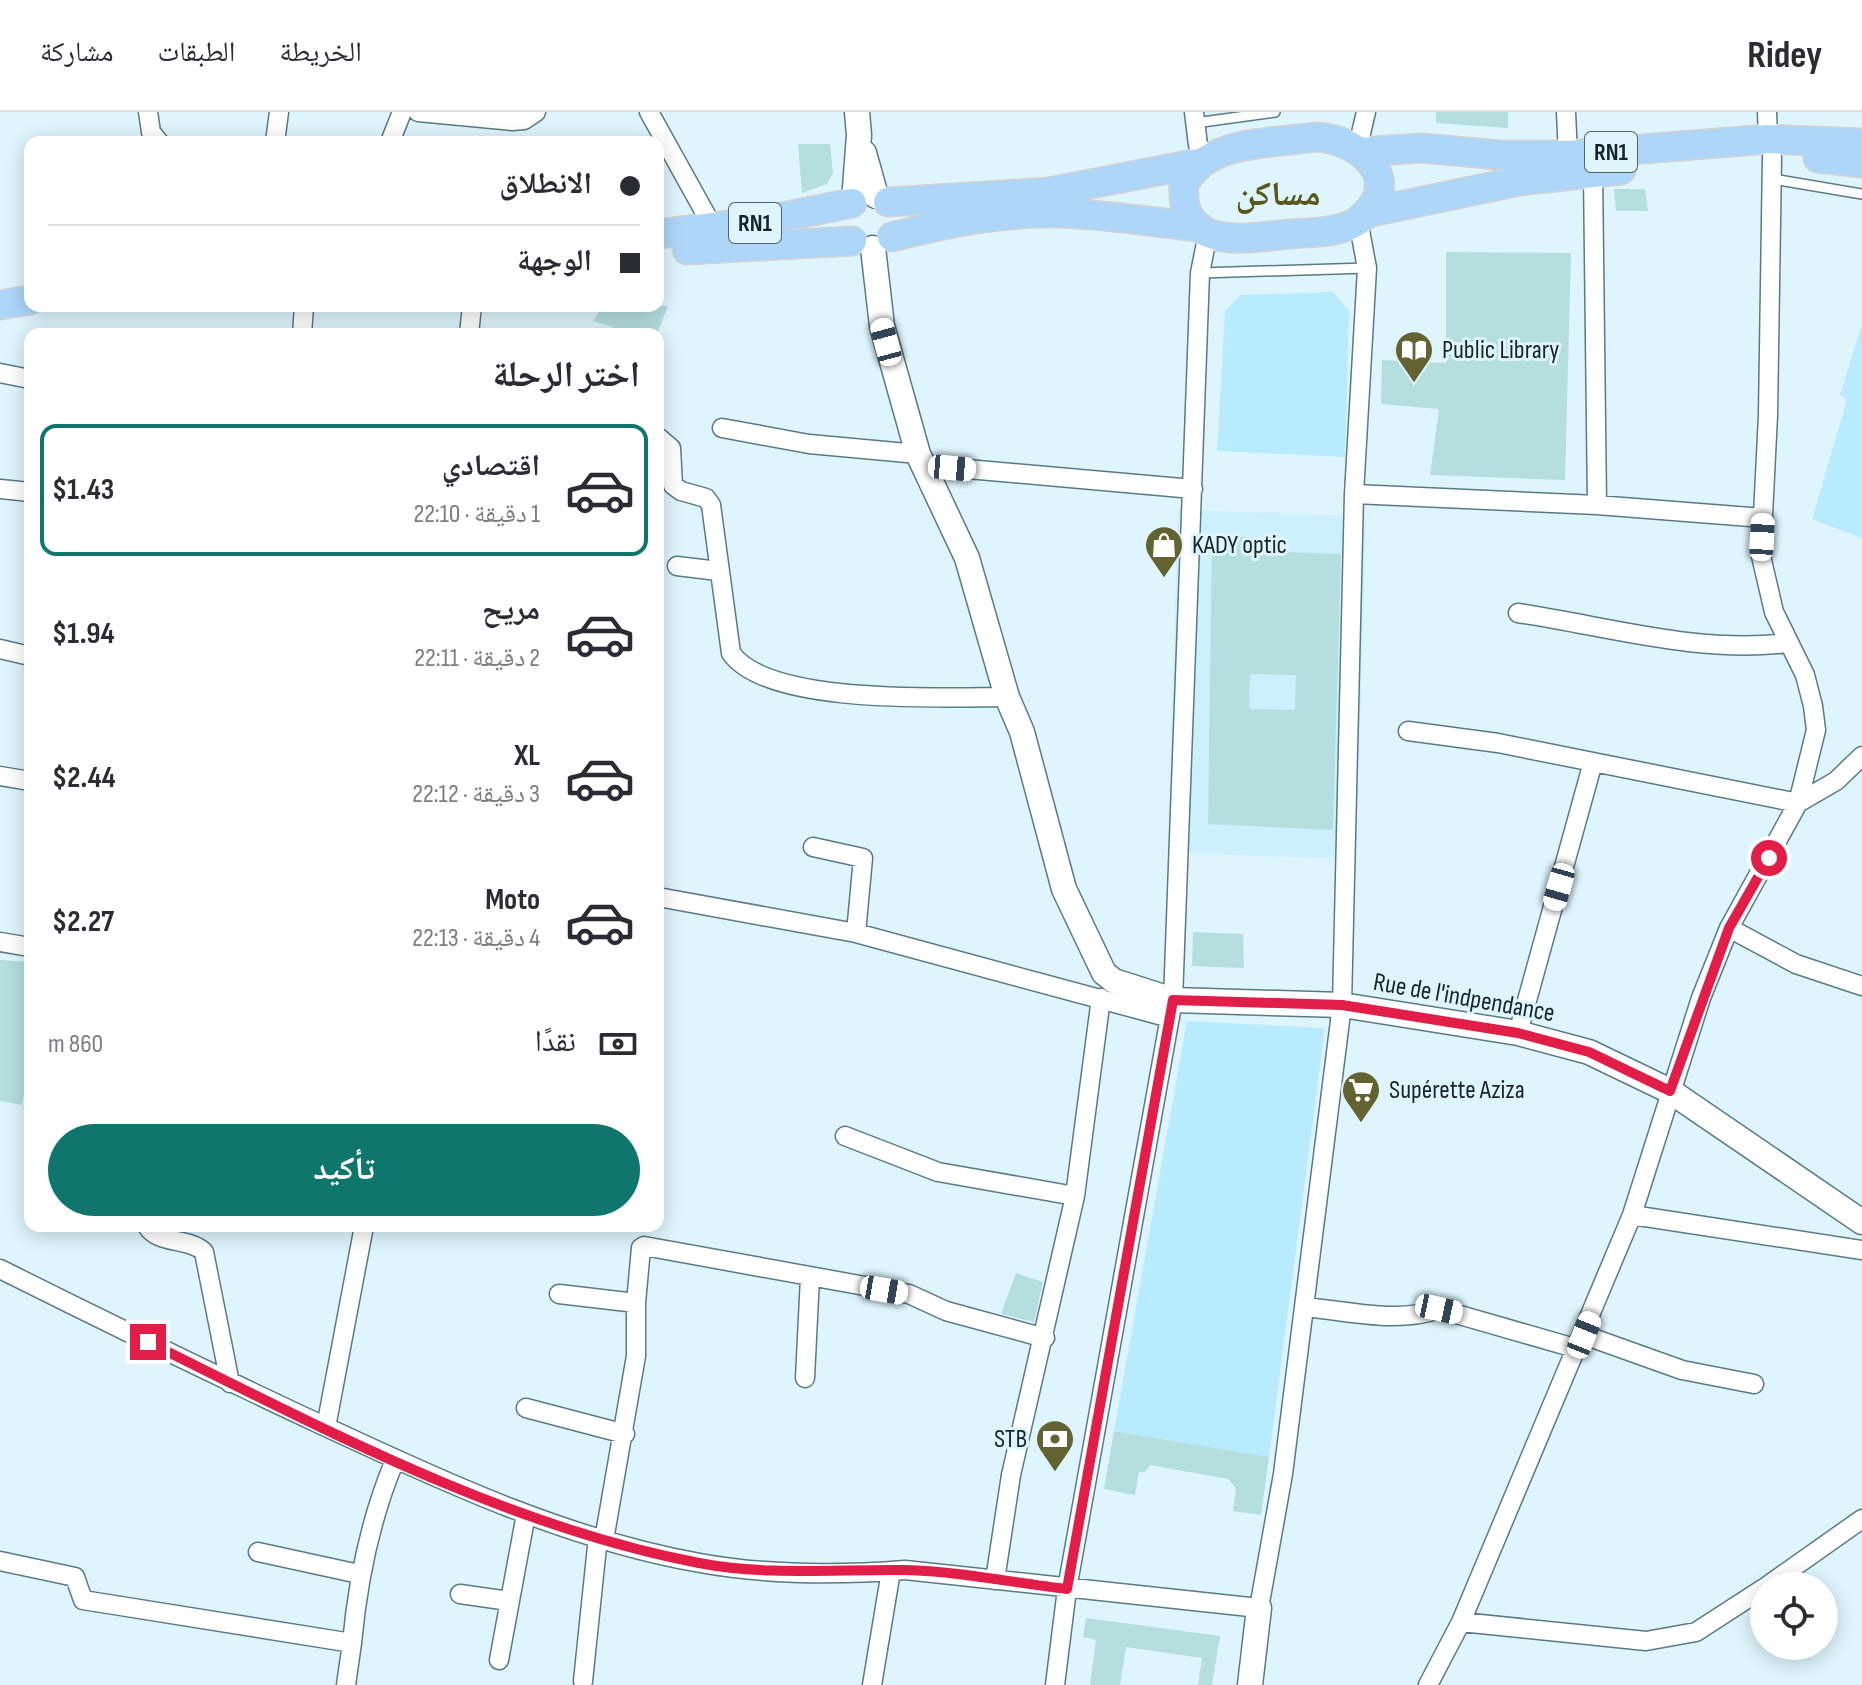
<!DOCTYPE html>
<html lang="ar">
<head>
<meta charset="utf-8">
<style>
	:root { --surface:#fff; --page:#f2f2f3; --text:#2b2b33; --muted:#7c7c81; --line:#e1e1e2; --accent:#0f766e }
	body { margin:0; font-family:"Sofia Sans Condensed","Noto Naskh Arabic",sans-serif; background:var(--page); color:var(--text); direction:rtl; height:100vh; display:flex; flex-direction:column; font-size:30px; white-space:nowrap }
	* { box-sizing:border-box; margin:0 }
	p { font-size:26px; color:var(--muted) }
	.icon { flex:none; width:44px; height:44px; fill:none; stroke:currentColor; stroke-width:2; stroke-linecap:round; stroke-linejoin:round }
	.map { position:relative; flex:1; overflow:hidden; direction:ltr }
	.details { position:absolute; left:24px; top:216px; width:640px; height:904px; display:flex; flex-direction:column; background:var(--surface); border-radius:16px; box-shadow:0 4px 20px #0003; direction:rtl }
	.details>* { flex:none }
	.banner { position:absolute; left:24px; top:24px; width:640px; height:176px; border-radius:16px; box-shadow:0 4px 20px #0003; direction:rtl; display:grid; align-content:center; height:176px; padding:0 24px; background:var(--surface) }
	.buttons { position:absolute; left:1750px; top:1460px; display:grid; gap:16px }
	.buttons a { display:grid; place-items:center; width:88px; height:88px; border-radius:50%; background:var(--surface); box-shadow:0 4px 20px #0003; font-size:40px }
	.end { position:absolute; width:36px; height:36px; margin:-18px; border:10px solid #e11d48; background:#fff; box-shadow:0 0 0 4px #fff }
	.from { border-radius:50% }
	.car { position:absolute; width:24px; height:48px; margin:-24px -12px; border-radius:10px; box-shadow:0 0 6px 2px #0007; background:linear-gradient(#fff 24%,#345 0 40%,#fff 0 76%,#345 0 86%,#fff 0) }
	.banner b { display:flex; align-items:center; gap:28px; height:76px; font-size:30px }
	.banner b+b { border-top:2px solid var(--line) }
	.banner i { width:20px; height:20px; background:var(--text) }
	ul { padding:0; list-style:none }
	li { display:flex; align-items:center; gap:24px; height:132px; margin:0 16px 12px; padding:0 8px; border:4px solid transparent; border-radius:16px }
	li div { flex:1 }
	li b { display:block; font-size:30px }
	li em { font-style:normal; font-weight:700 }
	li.on { border-color:var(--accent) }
	li>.icon { width:72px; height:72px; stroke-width:1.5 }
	h2 { padding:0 24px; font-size:36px; line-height:96px }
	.pay { display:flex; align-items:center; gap:20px; height:88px; padding:0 24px; font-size:30px }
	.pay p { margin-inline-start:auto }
	.button { display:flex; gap:16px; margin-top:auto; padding:16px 24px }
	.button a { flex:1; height:92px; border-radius:48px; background:var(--accent); color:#fff; font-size:32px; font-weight:700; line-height:92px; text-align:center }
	header { display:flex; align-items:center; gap:48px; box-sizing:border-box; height:112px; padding:0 40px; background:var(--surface); border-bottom:2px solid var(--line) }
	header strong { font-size:38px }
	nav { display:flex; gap:44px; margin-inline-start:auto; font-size:28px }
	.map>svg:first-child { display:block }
	.built { fill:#ccf0fd }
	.green { fill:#b8ebfd }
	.building { fill:#b5dedf; fill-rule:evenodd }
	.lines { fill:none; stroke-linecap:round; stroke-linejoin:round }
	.lane-casing { stroke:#597a86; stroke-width:12 }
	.street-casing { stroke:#597a86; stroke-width:21 }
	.secondary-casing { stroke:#597a86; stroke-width:27 }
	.primary-casing { stroke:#d1d3d4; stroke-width:31 }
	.lane { stroke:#fff; stroke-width:9 }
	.street { stroke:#fff; stroke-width:18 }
	.secondary { stroke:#fff; stroke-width:24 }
	.primary { stroke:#add6f8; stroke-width:28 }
	.route { stroke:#e11d48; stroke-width:10 }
	.labels { text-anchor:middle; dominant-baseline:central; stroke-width:6; stroke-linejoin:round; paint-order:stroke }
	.shield { fill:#dff5fd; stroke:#536369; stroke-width:2 }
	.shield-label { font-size:24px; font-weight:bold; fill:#17252a }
	.poi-label { font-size:26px; fill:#17252a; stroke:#dff5fd; text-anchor:start }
	.street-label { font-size:26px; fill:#17252a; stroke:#dff5fd }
	.district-label { font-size:34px; font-weight:bold; fill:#58581d; stroke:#dff5fd }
</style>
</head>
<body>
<header>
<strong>Ridey</strong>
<nav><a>الخريطة</a><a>الطبقات</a><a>مشاركة</a></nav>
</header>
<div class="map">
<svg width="1862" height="1573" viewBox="0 0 1862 1573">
	<rect width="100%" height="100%" fill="#dff5fd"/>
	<path class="built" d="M1178,398L1366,404L1356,747L1168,741Z"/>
	<path class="green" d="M1333,180L1349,199L1345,345L1217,339L1225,199L1240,183Z
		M1862,212V426L1812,407L1847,288L1840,283Z
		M1187,909L1325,916L1269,1345L1114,1319Z"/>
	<path class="building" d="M1436,0H1508V16L1436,11Z
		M798,32H830L833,61L827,72L802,81Z
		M1614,77H1645L1648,99H1616Z
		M1446,140L1571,141L1565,368L1430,363L1439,297L1381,292L1382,248L1446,251Z
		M603,194H668L657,222H612L613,215L593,209Z
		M1212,425H1258L1257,439L1341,442L1333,718L1208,712ZM1250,562L1296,563L1295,598L1249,597Z
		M1193,820L1243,822L1244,856L1192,854Z
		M0,848L30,850V947L22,993L0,989Z
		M1016,1161L1043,1170L1034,1210L1001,1202Z
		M1114,1319L1269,1345L1261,1403L1233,1399L1236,1376L1228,1367L1150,1353L1145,1360H1139L1135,1383L1104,1377Z
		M1086,1506L1220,1524L1212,1573H1198L1202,1546L1126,1535L1120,1573H1090L1096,1528L1083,1525Z"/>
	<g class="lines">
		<defs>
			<path id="lane" d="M1195,11L1275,0
				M1773,67L1862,82
				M1200,161L1367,156"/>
			<path id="street" d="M148,0L151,20L159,30
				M418,0L512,9L524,8L536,0
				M649,0L714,117
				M1194,0L1198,33L1207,45
				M1566,0L1568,43
				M1767,0L1768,27
				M275,30L279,0
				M390,30L402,0
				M1357,38L1366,0
				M1593,60L1597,393
				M302,222L304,194
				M469,222L472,194
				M0,261L30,267
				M722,316L809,332L918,342
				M658,325L671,336L673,373L681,379L706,386L711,393L731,541C768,594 946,585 1007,585
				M922,353L1193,377
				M0,377L30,380
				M1354,382L1597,393L1763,406
				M677,454L718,459
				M1518,501C1606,514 1698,542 1787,531
				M0,537L30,544
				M1408,619L1498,631L1593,650
				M0,664L30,669
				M813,735L863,746L856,821
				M658,785L856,821L1170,906
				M1729,816L1796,852L1862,874
				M0,830L30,835
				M1518,921L1593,650L1798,691L1816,618L1813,594L1805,563L1774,500L1761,444L1768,303L1772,45
				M845,1024L938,1060L1075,1084
				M1632,1103L1862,1138
				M147,1114C158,1133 189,1125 204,1140L230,1271
				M0,1157C108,1211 217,1264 326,1315C446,1371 569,1428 700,1451C766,1463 839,1463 905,1458L1259,1496L1283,1362L1342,893L1354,382L1367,156L1358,108
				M559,1182L636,1191V1244L604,1428
				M636,1191L641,1136L644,1134L909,1182L946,1199L1045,1226
				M1305,1195C1348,1199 1398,1212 1439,1197L1578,1237
				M1584,1223L1682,1258L1754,1272
				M805,1266L810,1165
				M526,1296L625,1322
				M326,1315L364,1114
				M258,1440L359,1462
				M0,1449L75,1465L83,1488L352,1531L346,1573
				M995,1468L1011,1363L1075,1084L1101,886
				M1767,1474L1862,1407
				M460,1482L509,1489
				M1461,1510L1646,1529L1696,1520L1764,1476
				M352,1531C358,1466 370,1407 395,1348
				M499,1548L526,1402
				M583,1569L598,1425
				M872,1573L891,1459
				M1055,1573L1067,1477L1173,888L1200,161L1208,121
				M1428,1573L1461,1510L1632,1103L1701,886L1729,816L1798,691L1836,669L1862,644"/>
			<path id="secondary" d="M864,41L876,84
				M854,89L859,23L857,0
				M873,136L882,214L918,342L967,446L1007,585L1022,620L1064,777L1104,861L1114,869L1173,888L1342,893L1518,921L1589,940L1670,979L1862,1110
				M1250,1573L1259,1496"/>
			<path id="primary" d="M1315,25C1360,26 1407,69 1360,107C1341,122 1311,120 1289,122C1244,127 1179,139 1184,72C1209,27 1270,32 1315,25Z
				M1360,40L1422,36L1499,43H1568L1768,27L1862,31
				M1818,46L1862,51
				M888,90L1049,80L1199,51
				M1366,101L1519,69L1621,58
				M658,122L762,109L852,91
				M892,125C946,111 1000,100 1057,101C1104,102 1152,110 1199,115
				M687,138L852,129
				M0,193L30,188"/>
		</defs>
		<use href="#lane" class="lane-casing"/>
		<use href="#street" class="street-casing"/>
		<use href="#secondary" class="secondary-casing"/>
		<use href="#primary" class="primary-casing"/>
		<use href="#lane" class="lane"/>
		<use href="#street" class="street"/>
		<use href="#secondary" class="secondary"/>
		<use href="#primary" class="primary"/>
	</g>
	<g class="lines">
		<path class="route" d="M148,1230C324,1317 505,1414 699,1451C766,1464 837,1457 905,1458C958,1459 1014,1471 1067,1477L1173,888L1342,893L1518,921L1589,940L1670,979L1729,816L1769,746"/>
	</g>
	<defs>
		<symbol id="library-pin" viewBox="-11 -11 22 30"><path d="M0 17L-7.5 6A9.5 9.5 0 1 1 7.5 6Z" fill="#626330" stroke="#dff5fd"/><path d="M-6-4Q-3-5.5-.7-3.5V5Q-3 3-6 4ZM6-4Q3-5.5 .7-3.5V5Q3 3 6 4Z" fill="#fff"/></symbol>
		<symbol id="shop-pin" viewBox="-11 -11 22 30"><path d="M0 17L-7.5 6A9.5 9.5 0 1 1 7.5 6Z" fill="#626330" stroke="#dff5fd"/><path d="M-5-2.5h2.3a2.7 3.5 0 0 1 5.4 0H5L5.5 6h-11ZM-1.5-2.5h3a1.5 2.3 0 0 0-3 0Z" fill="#fff"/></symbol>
		<symbol id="supermarket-pin" viewBox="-11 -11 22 30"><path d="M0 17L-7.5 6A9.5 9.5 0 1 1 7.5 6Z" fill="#626330" stroke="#dff5fd"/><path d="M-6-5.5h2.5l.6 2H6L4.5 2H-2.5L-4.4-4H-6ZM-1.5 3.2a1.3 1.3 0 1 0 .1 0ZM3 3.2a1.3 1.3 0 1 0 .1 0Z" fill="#fff"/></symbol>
		<symbol id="bank-pin" viewBox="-11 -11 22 30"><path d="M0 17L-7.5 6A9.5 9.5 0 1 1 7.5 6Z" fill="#626330" stroke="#dff5fd"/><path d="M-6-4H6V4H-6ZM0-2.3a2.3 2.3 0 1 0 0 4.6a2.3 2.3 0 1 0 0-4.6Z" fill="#fff"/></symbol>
	</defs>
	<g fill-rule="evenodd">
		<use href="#library-pin" x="1392" y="216" width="44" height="60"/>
		<use href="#shop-pin" x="1142" y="411" width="44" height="60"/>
		<use href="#supermarket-pin" x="1339" y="956" width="44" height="60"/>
		<use href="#bank-pin" x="1033" y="1305" width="44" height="60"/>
	</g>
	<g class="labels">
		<g class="shield">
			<rect x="1585" y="20" width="52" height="40" rx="6"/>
			<rect x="729" y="91" width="52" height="40" rx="6"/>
		</g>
		<g class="shield-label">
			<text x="1611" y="40">RN1</text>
			<text x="755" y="111">RN1</text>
		</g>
		<g class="poi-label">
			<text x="1442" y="238">Public Library</text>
			<text x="1192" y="433">KADY optic</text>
			<text x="1389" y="978">Supérette Aziza</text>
			<text x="1027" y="1327" text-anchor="end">STB</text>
		</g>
		<g class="street-label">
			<text transform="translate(1464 886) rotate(10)">Rue de l'indpendance</text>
		</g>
		<g class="district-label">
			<text x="1278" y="82">مساكن</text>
		</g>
	</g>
</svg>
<div class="buttons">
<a><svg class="icon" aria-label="locate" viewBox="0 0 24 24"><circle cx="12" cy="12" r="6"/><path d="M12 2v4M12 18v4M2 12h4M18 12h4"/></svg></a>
</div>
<i class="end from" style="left:1769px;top:746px"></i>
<i class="end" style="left:148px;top:1230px"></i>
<i class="car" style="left:886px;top:230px;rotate:345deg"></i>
<i class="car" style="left:952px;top:356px;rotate:95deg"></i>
<i class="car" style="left:1762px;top:425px;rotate:3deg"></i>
<i class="car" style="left:1559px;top:775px;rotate:196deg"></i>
<i class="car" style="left:884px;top:1178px;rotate:100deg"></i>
<i class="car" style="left:1439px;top:1197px;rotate:102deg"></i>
<i class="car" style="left:1584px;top:1223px;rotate:22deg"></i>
<div class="banner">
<b><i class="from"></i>الانطلاق</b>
<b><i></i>الوجهة</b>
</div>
<section class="details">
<h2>اختر الرحلة</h2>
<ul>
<li class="on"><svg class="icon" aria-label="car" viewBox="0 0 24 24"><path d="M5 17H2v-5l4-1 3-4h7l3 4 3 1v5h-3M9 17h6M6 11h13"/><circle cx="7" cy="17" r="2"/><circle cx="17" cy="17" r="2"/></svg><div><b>اقتصادي</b><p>1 دقيقة · 22:10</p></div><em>$1.43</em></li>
<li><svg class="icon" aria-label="car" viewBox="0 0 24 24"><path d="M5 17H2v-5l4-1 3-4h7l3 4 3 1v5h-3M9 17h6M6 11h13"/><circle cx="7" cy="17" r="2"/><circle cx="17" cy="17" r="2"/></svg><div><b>مريح</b><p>2 دقيقة · 22:11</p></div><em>$1.94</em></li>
<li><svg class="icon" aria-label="car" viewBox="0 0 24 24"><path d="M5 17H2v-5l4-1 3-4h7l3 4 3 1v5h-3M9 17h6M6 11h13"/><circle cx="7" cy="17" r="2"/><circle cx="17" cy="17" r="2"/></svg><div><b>XL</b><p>3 دقيقة · 22:12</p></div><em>$2.44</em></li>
<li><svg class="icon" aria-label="car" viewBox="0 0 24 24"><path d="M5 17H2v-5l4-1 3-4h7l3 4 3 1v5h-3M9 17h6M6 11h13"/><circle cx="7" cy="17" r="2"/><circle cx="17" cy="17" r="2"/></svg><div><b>Moto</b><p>4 دقيقة · 22:13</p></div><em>$2.27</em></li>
</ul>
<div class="pay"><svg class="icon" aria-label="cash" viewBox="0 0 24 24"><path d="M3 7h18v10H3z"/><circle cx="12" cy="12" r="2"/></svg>نقدًا<p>860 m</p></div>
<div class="button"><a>تأكيد</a></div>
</section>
</div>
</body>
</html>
